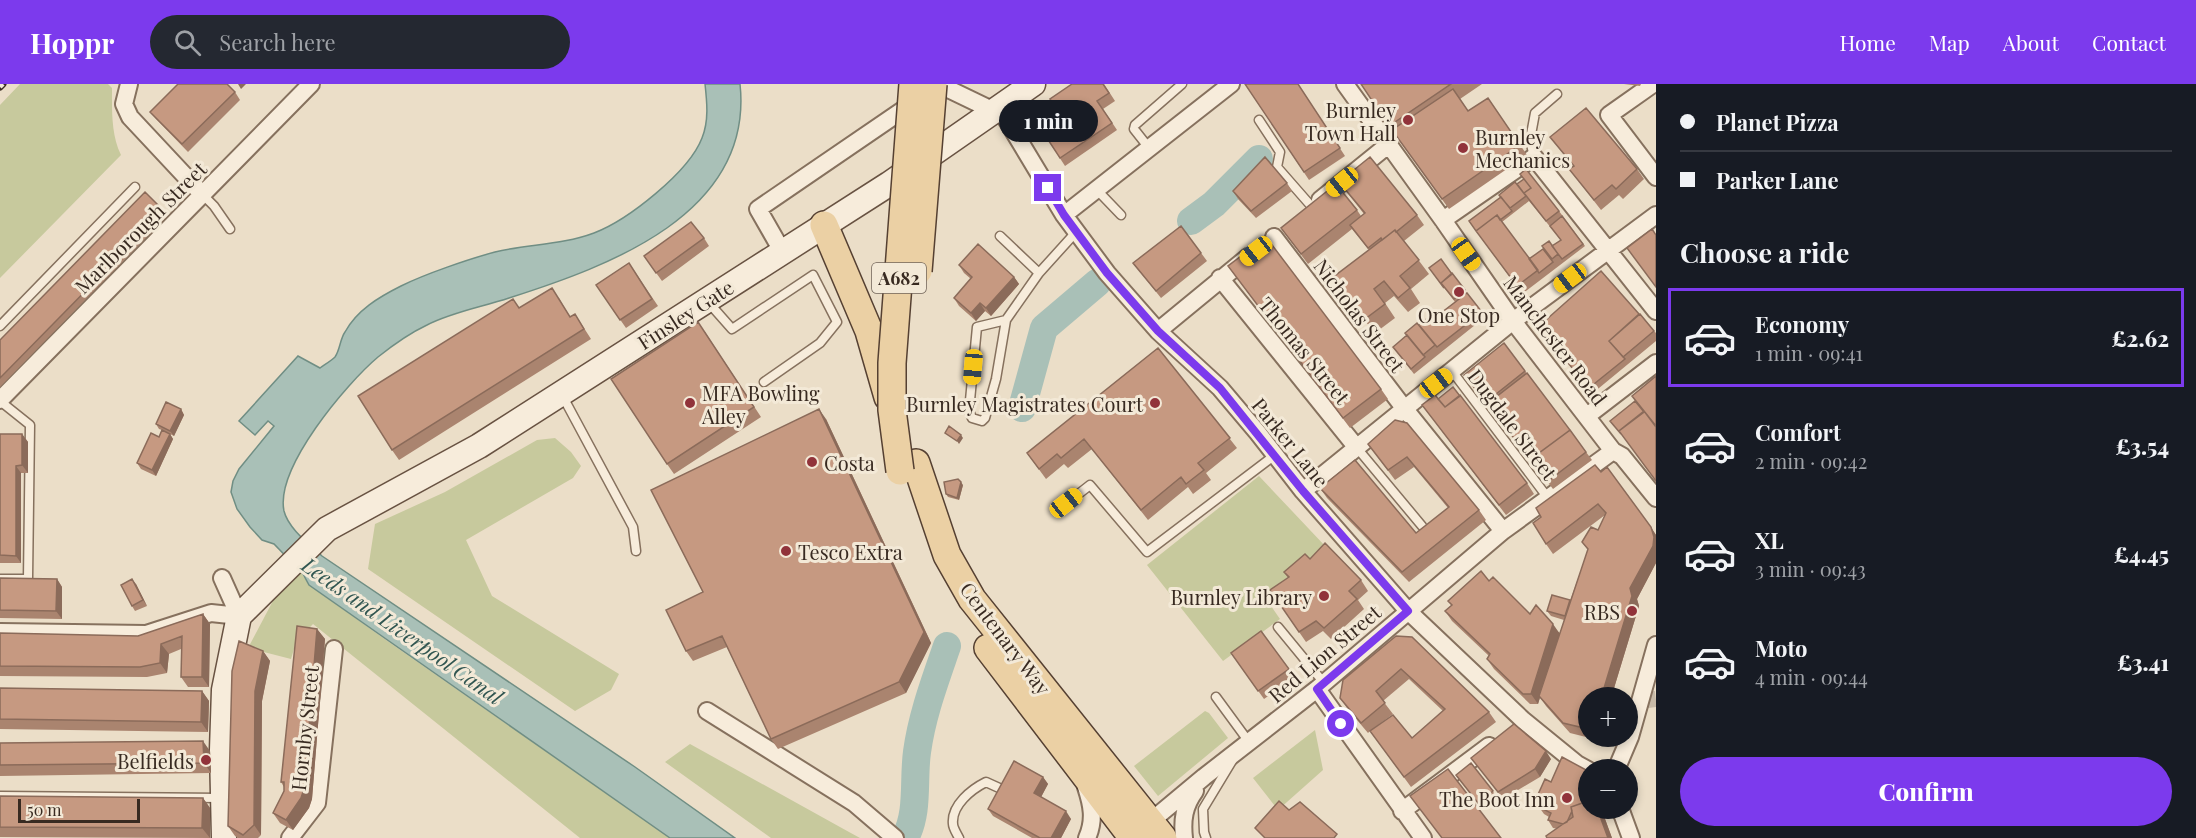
<!DOCTYPE html>
<html lang="en">
<head>
<meta charset="utf-8">
<style>
	:root { --surface:#171b24; --page:#242831; --text:#f1f3f6; --muted:#9ea1a6; --line:#363941; --accent:#7c3aed }
	body { margin:0; font-family:"Playfair Display",serif; background:var(--page); color:var(--text); height:100vh; display:flex; flex-direction:column; font-size:22px; white-space:nowrap }
	* { box-sizing:border-box; margin:0 }
	p { font-size:20px; color:var(--muted) }
	.icon { flex:none; width:33px; height:33px; fill:none; stroke:currentColor; stroke-width:2; stroke-linecap:round; stroke-linejoin:round }
	.map { position:relative; flex:1; overflow:hidden }
	.details { display:flex; flex-direction:column; background:var(--surface); width:540px }
	.details>* { flex:none }
	.hud { display:grid; align-content:center; height:132px; padding:0 24px; background:var(--surface) }
	.controls { position:absolute; left:1578px; top:603px; display:grid; gap:12px }
	.controls a { display:grid; place-items:center; width:60px; height:60px; border-radius:50%; background:var(--surface); box-shadow:0 3px 9px #0003; font-size:30px }
	.scale { position:absolute; left:18px; bottom:15px; width:122px; box-sizing:border-box; padding-left:6px; border:3px solid #382a21; border-top:0; font-size:16px; line-height:21px; white-space:nowrap; color:#382a21; -webkit-text-stroke:4px #f3e9d7; paint-order:stroke }
	.end { position:absolute; width:27px; height:27px; margin:-14px; border:8px solid #7c3aed; background:#fff; box-shadow:0 0 0 3px #fff }
	.from { border-radius:50% }
	.bubble { position:absolute; height:42px; border-radius:21px; background:var(--surface); box-shadow:0 3px 9px #0003; font-size:20px; font-weight:800; line-height:42px; text-align:center }
	.car { position:absolute; width:18px; height:36px; margin:-18px -9px; border-radius:8px; box-shadow:0 0 4px 2px #0007; background:linear-gradient(#f5c518 24%,#345 0 40%,#f5c518 0 76%,#345 0 86%,#f5c518 0) }
	.hud b { display:flex; align-items:center; gap:21px; height:57px; font-size:22px }
	.hud b+b { border-top:2px solid var(--line) }
	.hud i { width:15px; height:15px; background:var(--text) }
	ul { padding:0; list-style:none }
	li { display:flex; align-items:center; gap:18px; height:99px; margin:0 12px 9px; padding:0 12px; border:3px solid transparent; border-radius:0px }
	li div { flex:1 }
	li b { display:block; font-size:22px }
	li em { font-style:normal; font-weight:800 }
	li.active { border-color:var(--accent) }
	li>.icon { width:54px; height:54px; stroke-width:1.5 }
	h2 { padding:0 24px; font-size:27px; line-height:72px }
	.primary-button { display:flex; gap:12px; margin-top:auto; padding:12px 24px }
	.primary-button a { flex:1; height:69px; border-radius:36px; background:var(--accent); color:#fff; font-size:24px; font-weight:800; line-height:69px; text-align:center }
	header { display:flex; align-items:center; gap:36px; box-sizing:border-box; height:84px; padding:0 30px; background:var(--accent); color:#fff }
	header strong { font-size:28px }
	nav { display:flex; gap:33px; margin-inline-start:auto; font-size:21px }
	.search { width:420px; height:54px; background:var(--page); display:flex; align-items:center; gap:15px; box-sizing:border-box; padding:0 21px; border-radius:33px; color:var(--muted); font-size:22px }
	main { display:flex; flex:1; min-height:0 }
	.map>svg:first-child { display:block }
	.green { fill:#c7c99d }
	.water { fill:#a9c0b7; stroke:#708e84; stroke-width:1.5 }
	.lines { fill:none; stroke-linecap:round; stroke-linejoin:round }
	.river { stroke:#a9c0b7; stroke-width:28 }
	.street-tunnel { stroke:#c7baa7; stroke-width:16; stroke-dasharray:16 8; stroke-linecap:butt }
	.lane-casing { stroke:#86715e; stroke-width:11 }
	.street-casing { stroke:#86715e; stroke-width:20 }
	.secondary-casing { stroke:#685242; stroke-width:27 }
	.primary-casing { stroke:#554032; stroke-width:30 }
	.lane { stroke:#f7ecdb; stroke-width:8 }
	.street { stroke:#f7ecdb; stroke-width:16 }
	.secondary { stroke:#f7ecdb; stroke-width:24 }
	.primary { stroke:#ebd0a4; stroke-width:27 }
	.rail-casing { stroke:#382a21; stroke-width:7 }
	.rail { stroke:#f3e9d7; stroke-width:4.5; stroke-dasharray:14; stroke-linecap:butt }
	.primary-bridge-casing { stroke:#554032; stroke-width:30; stroke-linecap:butt }
	.primary-bridge { stroke:#ebd0a4; stroke-width:27 }
	.wall { fill:#aa846f; fill-rule:evenodd }
	.shaded-wall { fill:#8b6b5a }
	.building { fill:#c69981; stroke:#8b6b5a; stroke-width:1.5 }
	.route { stroke:#7c3aed; stroke-width:8 }
	.poi-dot { fill:#91333a; stroke:#f3e9d7; stroke-width:2 }
	.labels { text-anchor:middle; dominant-baseline:central; stroke-width:6; stroke-linejoin:round; paint-order:stroke }
	.shield { fill:#f3e9d7; stroke:#706358; stroke-width:1.5 }
	.shield-label { font-size:18px; font-weight:bold; fill:#382a21 }
	.poi-label { font-size:20px; fill:#382a21; stroke:#f3e9d7; text-anchor:end }
	.street-label { font-size:20px; fill:#382a21; stroke:#f3e9d7 }
	.water-label { font-size:21px; font-style:italic; fill:#315651; stroke:#f3e9d7 }
</style>
</head>
<body>
<header>
<strong>Hoppr</strong>
<div class="search"><svg class="icon" aria-label="search" viewBox="0 0 24 24"><circle cx="10" cy="10" r="6"/><path d="M15 15l6 6"/></svg>Search here</div>
<nav><a>Home</a><a>Map</a><a>About</a><a>Contact</a></nav>
</header>
<main>
<div class="map">
<svg width="1656" height="754" viewBox="0 0 1656 754">
	<rect width="100%" height="100%" fill="#ebdec8"/>
	<path class="green" d="M20,0H108L112,4C112,26 111,50 121,71L0,194V21Z
		M555,354L571,368L581,382L573,394L466,456L492,512L619,590L611,606L575,627L368,485L375,440L445,408L537,356Z
		M1259,392L1326,463L1283,505L1271,522L1280,535L1223,577L1147,481Z
		M300,487L309,501L386,556L670,754H580L313,540L296,558L291,575L248,564L275,513Z
		M1205,627L1209,629L1228,654L1158,712L1134,682Z
		M1315,646L1323,686L1278,726L1253,694Z
		M690,660L849,748L860,754H771L665,678Z"/>
	<path class="water" d="M705,0H740C754,130 609,182 509,214C482,223 452,228 427,241C410,249 393,261 378,273C346,300 275,384 284,427C288,444 309,460 322,472L635,683L735,754H670L309,501L303,490L274,460L262,456L250,443L237,425L231,408L233,397L239,385L274,342L268,337L255,351L239,337L298,272L320,284C324,281 331,277 335,273C340,266 340,255 345,248C357,226 379,213 401,202C425,190 469,175 495,168C528,160 562,161 594,149C628,136 689,88 702,54C709,37 707,18 705,0Z"/>
	<g class="lines">
		<path class="river" d="M1191,137L1214,120L1259,75
			M1022,324L1044,244L1097,199
			M905,754C919,728 913,697 917,668C922,631 935,597 947,562"/>
		<path class="street-tunnel" d="M1640,617L1656,615"/>
		<defs>
			<path id="lane" d="M1259,36L1280,68L1277,83L1312,123
				M1149,64L1134,45L1135,41L1182,0
				M1534,73L1530,56L1535,29L1557,10
				M1096,105L1121,131
				M202,110L214,122L230,145
				M1000,152L1039,189
				M709,219L732,245L813,191L837,238L820,259L764,298
				M1006,236L996,295L985,334L982,337L972,334L969,327L977,243L1006,236L1039,189L1077,147
				M0,242L135,103
				M1452,287L1548,414
				M562,311L633,443L636,467
				M0,317L30,341L28,495H0
				M1357,364L1422,442
				M1067,419L1090,401L1147,468L1275,371
				M1278,543L1324,599
				M1216,613L1249,658
				M0,712L222,714
				M959,754C957,750 953,744 953,740C951,721 972,705 986,698L1008,708
				M1206,754L1204,748L1203,725L1232,677"/>
			<path id="street" d="M129,0L124,20L130,33L202,110
				M938,0L994,27
				M1345,0L1443,136L1513,237L1613,367L1622,372L1656,414
				M1653,0L1609,31L1656,93
				M999,23L1064,131L1107,189L1158,247L1220,304L1258,349L1303,407L1408,527L1523,636L1577,680L1588,686
				M1320,116L1388,61
				M1064,131L1231,0
				M1443,136L1534,73L1656,227
				M1274,153L1404,324L1503,447
				M782,167L758,125L916,17
				M1220,194L1357,364
				M1158,247L1248,173
				M0,316L311,0
				M1587,332L1656,279
				M1303,407L1513,237L1656,131
				M222,494L239,532
				M0,548L146,550L211,529L239,532
				M1317,605L1423,754
				M707,627L854,719L895,754
				M1616,686L1630,653L1656,561
				M1086,703C1092,721 1095,736 1087,754
				M1620,724L1631,754
				M1402,727L1489,662
				M1144,743L1204,693L1317,605L1503,447L1613,367
				M290,754L317,719L334,565
				M1184,754C1182,736 1184,722 1195,707"/>
			<path id="secondary" d="M224,754L222,666L224,606L239,532L327,445L479,362L889,100L1033,0"/>
			<path id="primary" d="M824,141L869,247L888,313
				M916,379L947,471L972,515L1163,754
				M988,564L1133,754"/>
		</defs>
		<use href="#lane" class="lane-casing"/>
		<use href="#street" class="street-casing"/>
		<use href="#secondary" class="secondary-casing"/>
		<use href="#primary" class="primary-casing"/>
		<use href="#lane" class="lane"/>
		<use href="#street" class="street"/>
		<use href="#secondary" class="secondary"/>
		<use href="#primary" class="primary"/>
		<defs>
			<path id="rail" d="M0,3L3,0"/>
		</defs>
		<use href="#rail" class="rail-casing"/>
		<use href="#rail" class="rail"/>
		<defs>
			<path id="primary-bridge" d="M918,187L933,0
				M900,387L892,326V279L913,0"/>
		</defs>
		<use href="#primary-bridge" class="primary-bridge-casing"/>
		<use href="#primary-bridge" class="primary-bridge"/>
	</g>
	<path class="wall" d="M1104,0L1115,17L1103,25L1117,46L1065,82L1039,42Z
		M1245,0H1298L1345,72L1309,96Z
		M1361,0H1482L1460,15L1468,27L1488,14L1527,71L1449,125L1389,42Z
		M1624,0H1641L1640,2Z
		M235,8L240,16L188,68L156,35L150,28Z
		M1550,53L1637,85L1644,95L1623,115L1619,111L1601,126L1569,85L1573,82Z
		M1339,98L1417,131L1424,141L1404,157L1429,190L1411,205L1420,219L1408,228L1394,212L1385,219L1395,234L1375,249L1342,209L1332,194L1369,166L1352,145L1308,180L1281,144L1357,126L1361,132L1364,130Z
		M1287,99L1292,107L1256,134L1238,115L1233,107Z
		M1517,100L1559,127L1585,162L1522,210L1469,137ZM1529,117L1561,156L1552,162L1543,165L1529,175L1502,138Z
		M164,127L167,132L0,303V256Z
		M1181,142L1207,177L1161,214L1133,179Z
		M704,154L709,162L662,197L644,172Z
		M1441,175L1485,233L1414,290L1393,263L1419,241L1437,232L1455,218L1429,184Z
		M629,179L658,222L626,244L596,201Z
		M959,181L1014,193L1019,200L991,232L985,227L976,237L959,222L954,214L971,195L964,189Z
		M1228,182L1381,305L1388,315L1350,344Z
		M559,214L570,233L575,230L591,255L399,376L392,366L519,224Z
		M1538,243L1654,247L1656,249V257L1593,309Z
		M705,248L761,333L674,390L667,380Z
		M1158,264L1237,364L1206,389L1211,396L1193,410L1188,403L1148,436L1092,365L1068,384L1064,380L1046,395L1027,369Z
		M1525,287L1592,376L1553,405L1464,291Z
		M1438,315L1527,399L1534,410L1506,431L1422,321Z
		M181,325L184,331L174,352L170,350L173,355L156,392L141,385L137,379L159,353L162,346L159,345L156,340Z
		M826,335L931,559L906,609L778,665L771,655L727,563L693,577L686,567L703,508Z
		M1395,336L1479,426L1486,436L1409,498L1327,414L1320,404L1416,449L1448,424L1414,383L1395,396L1368,360Z
		M0,350H22L28,358V389H21V479H0Z
		M1607,383L1656,451V479L1637,515L1639,522L1611,614H1588V652H1599L1598,656L1570,649L1546,622L1540,613L1538,620H1530L1494,585L1487,575L1489,572L1452,537L1445,527L1452,522L1448,517L1489,497L1530,530L1560,549L1564,536L1551,532L1547,527L1570,516V517L1588,466L1582,458L1598,446L1605,431L1553,470L1546,460L1601,388Z
		M963,401L959,416L948,413L946,410Z
		M1310,475L1361,496L1368,507L1358,516L1364,525L1331,555L1323,547L1306,558L1270,506L1288,494L1284,488Z
		M0,494L57,495L62,503V535L0,534Z
		M136,500L147,522L135,527L132,522Z
		M203,530L210,540L209,603H188L181,593V565L169,570L167,589L147,593L0,592V549L138,552Z
		M317,545L325,555L312,715L309,724L293,746L280,739L273,729L284,707V703L281,698Z
		M1261,547L1294,593L1264,615L1231,569Z
		M1396,552L1489,628L1496,638L1411,703L1370,647L1368,649L1347,624L1340,614ZM1409,595L1443,627L1412,654L1374,644L1393,630L1383,617Z
		M263,567L270,577L262,617L261,751L258,754H238L235,752L228,742Z
		M0,604L202,607L209,617L208,648L0,645Z
		M0,659L210,667L211,689L0,692Z
		M1471,674L1551,675L1540,693L1503,715Z
		M1471,679L1497,713L1482,724L1456,691Z
		M1043,693L1048,700L1041,713L1071,735L1061,754H1032L993,732L988,725Z
		M0,712L203,714L210,724V754L0,753Z
		M1536,715L1588,724H1601L1612,754L1553,744L1548,736L1549,733L1544,730L1539,723L1540,721Z"/>
	<path class="shaded-wall" d="M238,0H246L241,5Z
		M1014,193L1019,200L991,232L986,224Z
		M980,219L985,227L976,237L971,229Z
		M181,325L184,331L174,352L170,347Z
		M819,325L826,335L931,559L906,609L899,598Z
		M22,350L28,358V389L22,381Z
		M170,350L173,355L156,392L152,386Z
		M961,351L963,354L959,360L957,357Z
		M16,382L21,389V479L16,472Z
		M961,398L963,401L959,416L957,414Z
		M1651,443L1656,451V479L1637,515L1639,522L1611,614H1601L1630,504Z
		M57,495L62,503V535L56,527Z
		M132,495L136,500L147,522L143,516Z
		M203,530L210,540L209,603L202,593Z
		M1553,540L1560,550L1538,620L1531,610Z
		M317,545L325,555L312,715L309,724L293,746L286,736Z
		M161,560L169,570L167,589L160,579Z
		M263,567L270,577L262,617L261,751L254,741L255,607Z
		M202,607L209,617L208,648L201,638Z
		M203,657L210,667L211,689L204,679Z
		M1546,667L1551,675L1540,693L1535,685Z
		M1043,693L1048,700L1039,717L1034,709Z
		M203,714L210,724V754L202,744Z
		M1597,724H1601L1612,754H1608Z
		M1066,727L1071,735L1061,754H1051Z"/>
	<path class="building" d="M178,0H227L235,8L182,60L150,28Z
		M1072,0H1103L1109,9L1097,17L1112,39L1060,74L1039,42L1059,29L1050,15Z
		M1245,0H1298L1340,64L1304,88Z
		M1361,0H1451L1389,42Z
		M1453,5L1468,27L1488,14L1520,61L1442,115L1392,46Z
		M1586,24L1637,85L1616,105L1612,101L1594,116L1569,85L1574,82L1550,53Z
		M1265,73L1287,99L1251,127L1233,107Z
		M1370,73L1417,131L1396,148L1395,146L1382,156L1381,154L1368,164L1350,141L1365,129L1339,98Z
		M1526,85L1559,127L1546,137L1524,109L1531,104L1520,90Z
		M1524,95L1531,104L1524,109L1526,112L1517,100Z
		M1515,98L1526,112L1510,124L1499,111Z
		M1336,100L1357,126L1301,170L1281,144Z
		M145,108L164,127L0,294V256Z
		M1501,113L1512,127L1500,136L1497,131L1476,147L1469,137Z
		M1497,131L1538,186L1517,202L1476,147Z
		M1562,132L1583,160L1562,175L1552,162L1561,156L1550,142Z
		M691,138L704,154L656,189L644,172Z
		M1181,142L1201,169L1156,207L1133,179Z
		M1652,145L1656,151V203L1627,164Z
		M1395,146L1419,176L1400,192L1410,204L1398,214L1384,197L1374,205L1385,220L1365,235L1332,194Z
		M1266,153L1381,305L1343,334L1228,182Z
		M1549,157L1558,170L1552,175L1542,162Z
		M978,160L1014,193L986,224L980,219L971,229L954,214L972,193L959,181Z
		M1543,165L1553,178L1539,189L1529,175Z
		M1441,175L1452,190L1441,199L1444,204L1429,184Z
		M629,179L652,215L620,236L596,201Z
		M1601,187L1639,230L1609,257L1625,275L1589,304L1538,243Z
		M1452,189L1465,206L1454,215L1441,199Z
		M552,204L570,233L575,230L584,245L392,366L358,312L513,215L519,224Z
		M1467,209L1482,228L1437,263L1419,241L1434,229L1437,232Z
		M1640,230L1654,247L1623,273L1609,257Z
		M698,238L754,323L667,380L611,295Z
		M1417,239L1435,261L1423,271L1405,249Z
		M1407,251L1425,273L1411,285L1393,263Z
		M1504,259L1525,287L1486,318L1464,291Z
		M1158,264L1230,354L1198,379L1204,386L1186,400L1181,393L1141,426L1084,355L1061,374L1057,370L1039,385L1027,369Z
		M1527,289L1570,346L1531,375L1533,378L1487,320Z
		M1656,292V342L1632,312Z
		M1453,303L1460,312L1445,323L1438,315Z
		M1435,311L1445,323L1460,311L1527,399L1499,421L1422,321Z
		M1635,317L1644,328L1619,347L1621,350L1610,337Z
		M166,318L181,325L170,347L156,340Z
		M819,325L924,548L899,598L771,655L722,552L686,567L666,526L703,508L651,406Z
		M1644,327L1656,343V397L1619,347Z
		M1395,336L1407,339L1479,426L1402,488L1320,404L1355,376L1416,449L1449,423L1407,373L1388,386L1368,360Z
		M949,342L961,351L957,357L945,349Z
		M162,346L170,350L152,386L137,379L151,349L159,353Z
		M1570,346L1586,368L1548,397L1531,375Z
		M0,350H22V381L16,382V472L0,471Z
		M1595,381L1601,388L1607,383L1651,443L1654,453L1653,462L1630,504L1632,512L1601,614H1588V645L1563,639L1539,612L1588,465L1582,458L1591,443L1598,446L1606,429L1598,420L1546,460L1533,439L1541,433L1536,424Z
		M958,395L961,398L957,414L946,410L944,398Z
		M1325,459L1361,496L1349,507L1357,515L1324,544L1316,537L1299,548L1270,506L1289,493L1284,488L1305,470L1310,475Z
		M1481,487L1489,497L1493,493L1530,530L1536,521L1553,540L1531,610H1523L1487,575L1490,570L1445,527L1452,521L1448,517Z
		M0,494L57,495L56,527L0,526Z
		M132,495L143,516L132,522L121,501Z
		M1552,511L1570,516L1565,532L1547,527Z
		M203,530L202,593H181L182,552L161,560L160,579L140,583L0,582V549L138,552Z
		M297,542L317,545L304,705L301,714L286,736L273,729L284,707V698H281Z
		M1261,547L1289,585L1258,607L1231,569Z
		M1396,552L1412,553L1489,628L1404,693L1370,647L1393,631L1412,654L1445,625L1401,585L1376,607L1385,619L1361,639L1340,614L1343,596Z
		M239,557L263,567L255,607L254,741L243,751L228,742L232,587Z
		M0,604L202,607L201,638L0,635Z
		M1514,640L1546,667L1535,685L1498,708L1471,674Z
		M203,657L204,679L0,681V659Z
		M1562,673L1588,687V717L1571,723L1572,727L1567,738L1563,740L1548,736L1551,729L1539,723L1542,718L1536,715L1545,695L1551,698Z
		M1014,677L1043,693L1034,709L1066,727L1051,754H1040L988,725Z
		M1471,679L1493,707L1478,719L1456,691Z
		M1448,685L1501,754H1442L1410,712Z
		M0,712L203,714L202,744L0,743Z
		M1279,717L1289,726L1300,718L1337,750L1334,754H1265L1255,744Z
		M1588,717V724H1597L1608,754H1547L1546,752L1573,733L1571,723Z"/>
	<g class="lines">
		<path class="route" d="M1048,104L1064,131L1107,189L1158,247L1220,304L1303,407L1408,527L1317,605L1341,640"/>
	</g>
	<g class="poi-dot">
		<circle cx="1408" cy="36" r="6"/>
		<circle cx="1463" cy="64" r="6"/>
		<circle cx="1459" cy="208" r="6"/>
		<circle cx="690" cy="319" r="6"/>
		<circle cx="1155" cy="319" r="6"/>
		<circle cx="812" cy="378" r="6"/>
		<circle cx="786" cy="467" r="6"/>
		<circle cx="1324" cy="512" r="6"/>
		<circle cx="1632" cy="527" r="6"/>
		<circle cx="206" cy="676" r="6"/>
		<circle cx="1567" cy="714" r="6"/>
	</g>
	<g class="labels">
		<rect class="shield" x="872" y="179" width="54" height="30" rx="4.5"/>
		<g class="shield-label">
			<text x="899" y="194">A682</text>
		</g>
		<g class="poi-label">
			<text x="1396" y="25">Burnley<tspan x="1396" dy="23">Town Hall</tspan></text>
			<text x="1475" y="52" text-anchor="start">Burnley<tspan x="1475" dy="23">Mechanics</tspan></text>
			<text x="1459" y="230" text-anchor="middle">One Stop</text>
			<text x="702" y="308" text-anchor="start">MFA Bowling<tspan x="702" dy="23">Alley</tspan></text>
			<text x="1143" y="319">Burnley Magistrates Court</text>
			<text x="824" y="378" text-anchor="start">Costa</text>
			<text x="798" y="467" text-anchor="start">Tesco Extra</text>
			<text x="1312" y="512">Burnley Library</text>
			<text x="1620" y="527">RBS</text>
			<text x="194" y="676">Belfields</text>
			<text x="1555" y="714">The Boot Inn</text>
		</g>
		<g class="street-label">
			<text transform="translate(140 143) rotate(-45)">Marlborough Street</text>
			<text transform="translate(685 230) rotate(-33)">Finsley Gate</text>
			<text transform="translate(1360 231) rotate(53)">Nicholas Street</text>
			<text transform="translate(1556 256) rotate(53)">Manchester Road</text>
			<text transform="translate(1305 266) rotate(51)">Thomas Street</text>
			<text transform="translate(1513 340) rotate(53)">Dugdale Street</text>
			<text transform="translate(1291 358) rotate(51)">Parker Lane</text>
			<text transform="translate(1006 554) rotate(53)">Centenary Way</text>
			<text transform="translate(1324 569) rotate(-40)">Red Lion Street</text>
			<text transform="translate(304 644) rotate(-84)">Hornby Street</text>
		</g>
		<g class="water-label">
			<text transform="translate(403 546) rotate(35)">Leeds and Liverpool Canal</text>
		</g>
	</g>
</svg>
<div class="controls">
<a>+</a>
<a>−</a>
</div>
<div class="scale">50 m</div>
<i class="end from" style="left:1341px;top:640px"></i>
<i class="end" style="left:1048px;top:104px"></i>
<div class="bubble" style="left:999px;top:16px;width:99px">1 min</div>
<i class="car" style="left:1342px;top:98px;rotate:231deg"></i>
<i class="car" style="left:1256px;top:167px;rotate:232deg"></i>
<i class="car" style="left:1466px;top:170px;rotate:145deg"></i>
<i class="car" style="left:1570px;top:194px;rotate:233deg"></i>
<i class="car" style="left:973px;top:283px;rotate:185deg"></i>
<i class="car" style="left:1436px;top:299px;rotate:53deg"></i>
<i class="car" style="left:1066px;top:419px;rotate:52deg"></i>
</div>
<section class="details">
<div class="hud">
<b><i class="from"></i>Planet Pizza</b>
<b><i></i>Parker Lane</b>
</div>
<h2>Choose a ride</h2>
<ul>
<li class="active"><svg class="icon" aria-label="car" viewBox="0 0 24 24"><path d="M5 17H2v-5l4-1 3-4h7l3 4 3 1v5h-3M9 17h6M6 11h13"/><circle cx="7" cy="17" r="2"/><circle cx="17" cy="17" r="2"/></svg><div><b>Economy</b><p>1 min · 09:41</p></div><em>£2.62</em></li>
<li><svg class="icon" aria-label="car" viewBox="0 0 24 24"><path d="M5 17H2v-5l4-1 3-4h7l3 4 3 1v5h-3M9 17h6M6 11h13"/><circle cx="7" cy="17" r="2"/><circle cx="17" cy="17" r="2"/></svg><div><b>Comfort</b><p>2 min · 09:42</p></div><em>£3.54</em></li>
<li><svg class="icon" aria-label="car" viewBox="0 0 24 24"><path d="M5 17H2v-5l4-1 3-4h7l3 4 3 1v5h-3M9 17h6M6 11h13"/><circle cx="7" cy="17" r="2"/><circle cx="17" cy="17" r="2"/></svg><div><b>XL</b><p>3 min · 09:43</p></div><em>£4.45</em></li>
<li><svg class="icon" aria-label="car" viewBox="0 0 24 24"><path d="M5 17H2v-5l4-1 3-4h7l3 4 3 1v5h-3M9 17h6M6 11h13"/><circle cx="7" cy="17" r="2"/><circle cx="17" cy="17" r="2"/></svg><div><b>Moto</b><p>4 min · 09:44</p></div><em>£3.41</em></li>
</ul>
<div class="primary-button"><a>Confirm</a></div>
</section>
</main>
</body>
</html>
